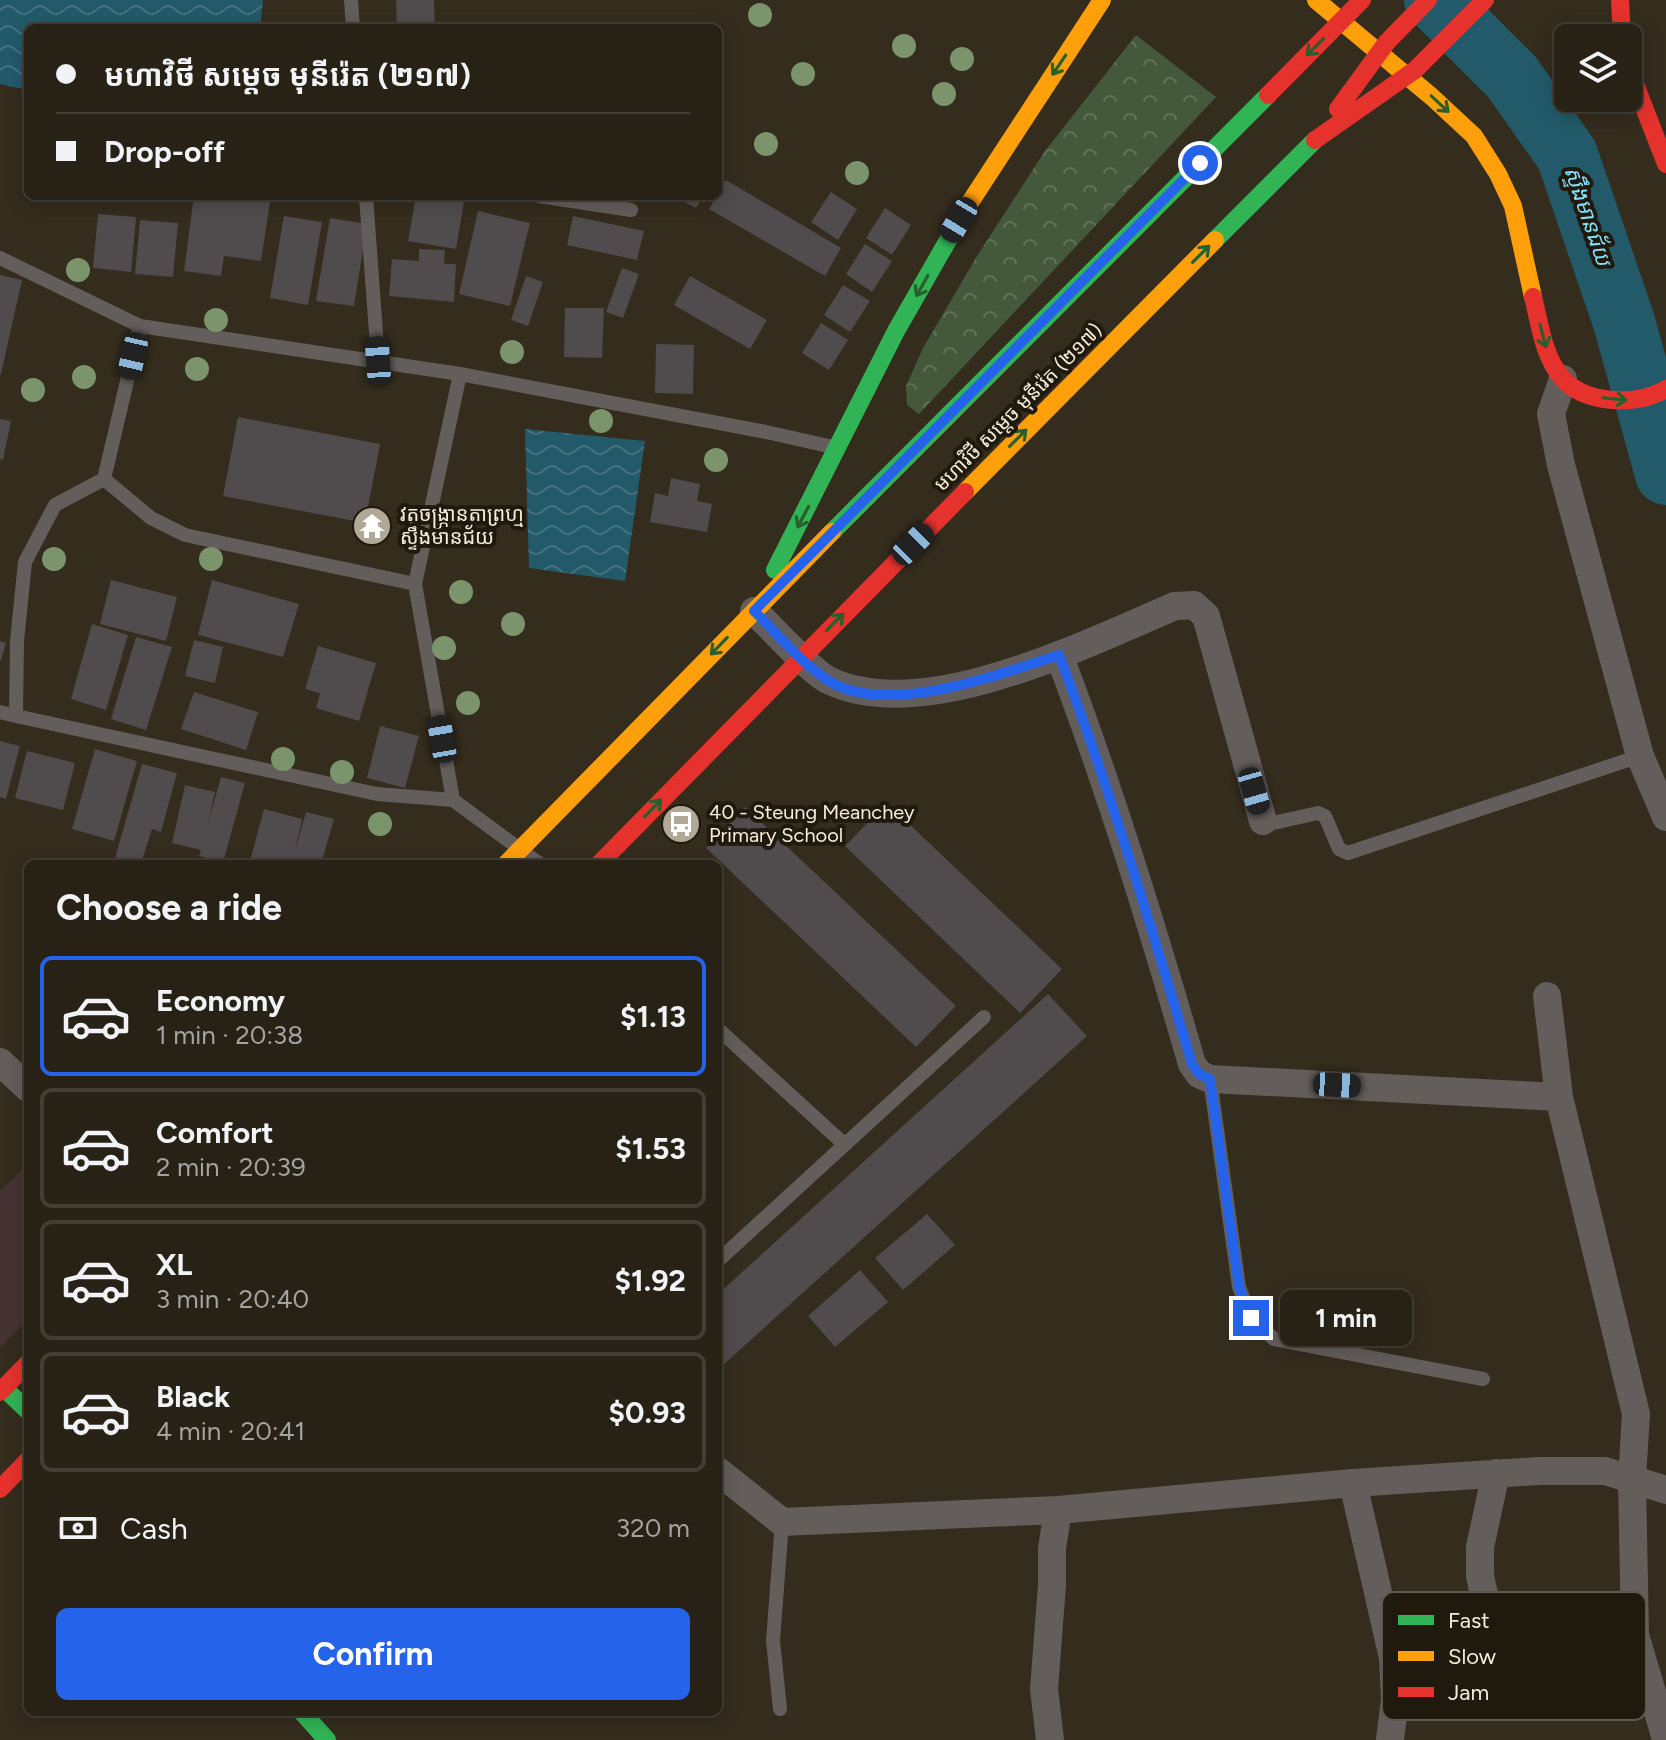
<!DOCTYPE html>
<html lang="en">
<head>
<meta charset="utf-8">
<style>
	:root { --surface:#272116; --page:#332e23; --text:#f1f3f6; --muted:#a4a3a1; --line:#433e35; --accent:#2563eb }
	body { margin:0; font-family:Figtree,"Noto Sans Khmer",sans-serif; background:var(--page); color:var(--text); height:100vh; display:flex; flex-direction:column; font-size:30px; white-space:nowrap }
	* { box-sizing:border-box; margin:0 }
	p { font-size:26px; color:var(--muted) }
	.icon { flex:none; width:44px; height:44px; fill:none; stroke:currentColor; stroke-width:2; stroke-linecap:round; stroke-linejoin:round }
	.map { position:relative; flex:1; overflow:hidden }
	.side { position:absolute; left:24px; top:860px; width:698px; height:856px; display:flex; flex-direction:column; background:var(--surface); border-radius:12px; box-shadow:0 4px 20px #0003,0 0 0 2px var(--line) }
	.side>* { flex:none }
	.banner { position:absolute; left:24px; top:24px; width:698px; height:176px; border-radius:12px; box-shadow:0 4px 20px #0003,0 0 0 2px var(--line); display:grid; align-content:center; height:176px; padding:0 32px; background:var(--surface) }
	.buttons { position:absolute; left:1554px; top:24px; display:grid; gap:16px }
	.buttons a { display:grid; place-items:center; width:88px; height:88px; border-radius:12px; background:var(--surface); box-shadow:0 4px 20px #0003,0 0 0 2px var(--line); font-size:40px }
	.end { position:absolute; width:36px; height:36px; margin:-18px; border:10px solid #2563eb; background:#fff; box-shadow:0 0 0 4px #fff }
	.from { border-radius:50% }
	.bubble { position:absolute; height:56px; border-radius:12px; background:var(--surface); box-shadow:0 4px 20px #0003,0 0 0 2px var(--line); font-size:26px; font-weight:700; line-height:56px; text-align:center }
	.car { position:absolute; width:24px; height:48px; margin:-24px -12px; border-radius:10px; box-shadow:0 0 6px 2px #0007; background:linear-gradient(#222 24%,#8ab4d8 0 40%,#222 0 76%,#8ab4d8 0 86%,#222 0) }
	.banner b { display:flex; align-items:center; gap:28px; height:76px; font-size:30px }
	.banner b+b { border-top:2px solid var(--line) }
	.banner i { width:20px; height:20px; background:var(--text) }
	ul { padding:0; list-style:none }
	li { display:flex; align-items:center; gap:24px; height:120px; margin:0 16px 12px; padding:0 16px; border:4px solid var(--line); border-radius:12px }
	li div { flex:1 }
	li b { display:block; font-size:30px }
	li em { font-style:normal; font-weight:700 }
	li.current { border-color:var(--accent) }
	li>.icon { width:72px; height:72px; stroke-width:1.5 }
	h2 { padding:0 32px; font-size:36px; line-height:96px }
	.pay { display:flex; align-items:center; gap:20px; height:88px; padding:0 32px; font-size:30px }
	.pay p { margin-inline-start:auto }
	.button { display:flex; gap:16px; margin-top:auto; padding:16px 32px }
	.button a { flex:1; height:92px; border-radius:12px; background:var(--accent); color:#fff; font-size:32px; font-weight:700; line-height:92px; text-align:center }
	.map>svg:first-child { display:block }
	.commercial { fill:#453333 }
	.forest { fill:url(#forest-crowns) }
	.water { fill:url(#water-waves) }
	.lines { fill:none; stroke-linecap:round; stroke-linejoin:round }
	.river { stroke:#225a69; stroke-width:62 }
	.building { fill:#504b4c }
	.lane { stroke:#635d5b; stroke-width:14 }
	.street { stroke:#635d5b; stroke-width:28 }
	.fast { stroke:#30b455; stroke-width:18 }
	.slow { stroke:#ff9f0a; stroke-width:18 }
	.jam { stroke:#e5322d; stroke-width:18 }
	.jam-bridge { stroke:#e5322d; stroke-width:18 }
	.tree { fill:#7c946b }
	.oneway { stroke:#275f2d }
	.route { stroke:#2563eb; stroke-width:10 }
	.labels { text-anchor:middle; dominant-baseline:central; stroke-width:8; stroke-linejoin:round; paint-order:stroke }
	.street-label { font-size:20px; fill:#f5ecdb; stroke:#20190d }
	.poi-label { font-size:20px; fill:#f5ecdb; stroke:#20190d; text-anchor:start }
	.water-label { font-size:22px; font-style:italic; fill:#82dffe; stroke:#20190d }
	.key { fill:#20190d; stroke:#60584b; stroke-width:2 }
	.key-label { font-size:22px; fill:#f5ecdb }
</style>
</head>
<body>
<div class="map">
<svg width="1666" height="1740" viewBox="0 0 1666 1740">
	<defs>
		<pattern id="forest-crowns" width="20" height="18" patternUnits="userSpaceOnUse" patternTransform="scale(2)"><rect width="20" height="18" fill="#44593c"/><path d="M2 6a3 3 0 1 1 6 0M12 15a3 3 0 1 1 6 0" fill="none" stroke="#607158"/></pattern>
		<pattern id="water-waves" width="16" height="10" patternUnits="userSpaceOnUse" patternTransform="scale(2)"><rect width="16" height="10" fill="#225a69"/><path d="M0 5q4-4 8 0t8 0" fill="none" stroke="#43727e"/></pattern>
	</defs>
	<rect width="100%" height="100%" fill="#342c1d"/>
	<path class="commercial" d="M28,1164V1319L0,1348V1191Z"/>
	<path class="forest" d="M1136,35L1216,97L919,414L907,405L906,386L923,348L977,256L1045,151Z"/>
	<path class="water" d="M0,0H263L260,28H28V90L0,84Z
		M525,429L645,441L625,581L529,568Z"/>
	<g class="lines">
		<path class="river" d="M1435,0L1512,77L1567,155L1624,322L1666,474"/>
	</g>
	<path class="building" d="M396,0H434L435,27L397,28Z
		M726,180L841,248L825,276L709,209Z
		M831,192L857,209L838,240L811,222Z
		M194,196H271L261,261L224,256L221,276L184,271Z
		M416,196L464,202L456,249L408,241Z
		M674,196H703L696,208Z
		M885,208L911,225L892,255L866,238Z
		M478,211L530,223L510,306L459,294Z
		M98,214L136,217L131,272L93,268Z
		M284,216L322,222L308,305L270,298Z
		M573,216L644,231L637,260L567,245Z
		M330,218L367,224L354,306L316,301Z
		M140,220L178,223L173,277L135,274Z
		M865,244L892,261L872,292L846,274Z
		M419,249L445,250L444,264H456L454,302L389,296L392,259L419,261Z
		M622,268L639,274L623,318L606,312Z
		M0,275L22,280L1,374H0Z
		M526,276L543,282L528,326L511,320Z
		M690,276L767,320L750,349L674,305Z
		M843,285L870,301L850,332L824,315Z
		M565,308H604L602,358L564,357Z
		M821,323L848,340L829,370L802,353Z
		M656,344L694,345L693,394L655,393Z
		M238,417L380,444L365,523L223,496Z
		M0,419L11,421L3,460L0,459Z
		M671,478L700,484L697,501L712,504L707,532L650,522L655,493L668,496Z
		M111,580L177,597L166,641L100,624Z
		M212,580L299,604L283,657L198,635Z
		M92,624L128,635L106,710L71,699Z
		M136,637L172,647L146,730L111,719Z
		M194,640L223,647L215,683L185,676Z
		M0,641L6,643L1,660H0Z
		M318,646L376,663L359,721L316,708L320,693L305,689Z
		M194,692L258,712L246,750L181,729Z
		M380,726L419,736L405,788L367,778Z
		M0,741L20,746L6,799L0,797Z
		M95,749L137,761L114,841L72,829Z
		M27,751L75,763L63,810L15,798Z
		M142,764L177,773L161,832L152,829L141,864H136L115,858Z
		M221,777L245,783L223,863L199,856L201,850L172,843L185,785L215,792L208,823Z
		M887,803L1062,969L1020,1013L845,846Z
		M745,807L956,1006L916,1047L706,848Z
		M264,809L302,819L295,851L306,812L334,819L321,864L292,858L291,864L250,861Z
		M1048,994L1087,1036L722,1366L718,1361V1294Z
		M927,1214L955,1245L903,1290L875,1258Z
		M860,1270L888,1302L835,1347L808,1316Z"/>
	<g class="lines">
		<path class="lane" d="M351,0L353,28
			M366,196L378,360
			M539,196L631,210
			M0,258L140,326L460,374L766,432L833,447
			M140,326L104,479L151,518L185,535L415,584
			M460,374L415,584L453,800L540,864
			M104,479L55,505L25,562L17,641L16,716L377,794L453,800
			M0,712L16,716
			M1263,821L1269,824L1318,813L1325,816L1339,849L1348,853L1640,756
			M718,1029L844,1144
			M1210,1079L1239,1287L1251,1318L1274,1339L1483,1379
			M721,1258L984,1017
			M780,1709L773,1641L782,1522"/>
		<path class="street" d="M1563,379L1551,414L1561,465L1640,756L1666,817
			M754,611C771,627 812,673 830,681C925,725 1085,644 1175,606L1194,605L1206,616L1263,821
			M1059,655C1110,789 1152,926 1192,1064L1199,1074L1210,1079L1559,1097
			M1547,996L1559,1097L1636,1414L1632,1479L1635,1635L1666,1739
			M0,1062L28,1088
			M718,1471L782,1522L1058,1510L1353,1483L1539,1471H1605L1666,1490
			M1353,1483L1393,1658L1395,1700L1390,1739
			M1494,1641L1480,1576V1547L1496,1473
			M1050,1740L1044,1689L1052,1585V1548L1058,1510"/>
		<path class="fast" d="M1215,240L1315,140
			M832,532L1268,95
			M775,570L896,331L967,207
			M4,1388L28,1411
			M302,1712L327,1740"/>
		<path class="slow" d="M1316,0L1432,97L1474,136L1498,174L1513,206L1533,297
			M967,207L1102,0
			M965,492L1215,240
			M506,864L832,532"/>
		<path class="jam" d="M1620,0L1622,38
			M1628,66L1666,164
			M1533,297C1540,324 1543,356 1562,378C1586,405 1637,406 1666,389
			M599,864L965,492
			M0,1392L28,1363
			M0,1489L28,1460"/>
		<path class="jam-bridge" d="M1268,95L1362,0
			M1338,109L1387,42L1428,0
			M1315,140L1415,70L1485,0"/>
	</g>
	<g class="tree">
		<circle cx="760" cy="15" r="12"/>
		<circle cx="904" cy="46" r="12"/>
		<circle cx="962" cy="59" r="12"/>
		<circle cx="803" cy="74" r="12"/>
		<circle cx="944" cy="94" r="12"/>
		<circle cx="766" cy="144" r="12"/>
		<circle cx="857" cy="173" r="12"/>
		<circle cx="78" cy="270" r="12"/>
		<circle cx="216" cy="320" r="12"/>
		<circle cx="512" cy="352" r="12"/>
		<circle cx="197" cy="369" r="12"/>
		<circle cx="84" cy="377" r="12"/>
		<circle cx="33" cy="390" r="12"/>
		<circle cx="601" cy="421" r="12"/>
		<circle cx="716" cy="460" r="12"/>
		<circle cx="54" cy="559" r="12"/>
		<circle cx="211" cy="559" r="12"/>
		<circle cx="461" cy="592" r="12"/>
		<circle cx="513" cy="624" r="12"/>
		<circle cx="444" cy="648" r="12"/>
		<circle cx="468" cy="703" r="12"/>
		<circle cx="283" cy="759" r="12"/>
		<circle cx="342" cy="772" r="12"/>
		<circle cx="380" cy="824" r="12"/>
	</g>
	<defs><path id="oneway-shaft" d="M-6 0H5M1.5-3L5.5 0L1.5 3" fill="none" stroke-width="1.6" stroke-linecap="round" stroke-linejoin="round" transform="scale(2)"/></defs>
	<g class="oneway">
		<use href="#oneway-shaft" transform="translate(1315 47) rotate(135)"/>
		<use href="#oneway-shaft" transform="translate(1059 65) rotate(124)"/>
		<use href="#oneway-shaft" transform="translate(1440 104) rotate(43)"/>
		<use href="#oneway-shaft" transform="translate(1201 254) rotate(-45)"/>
		<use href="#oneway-shaft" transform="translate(922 286) rotate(119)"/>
		<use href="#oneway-shaft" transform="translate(1543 336) rotate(75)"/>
		<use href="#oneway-shaft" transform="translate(1615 399) rotate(6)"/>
		<use href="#oneway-shaft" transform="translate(1018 438) rotate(-45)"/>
		<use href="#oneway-shaft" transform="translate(803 517) rotate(118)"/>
		<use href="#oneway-shaft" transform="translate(835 622) rotate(-45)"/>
		<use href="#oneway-shaft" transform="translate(719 646) rotate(134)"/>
		<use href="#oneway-shaft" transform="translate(653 808) rotate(-46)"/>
	</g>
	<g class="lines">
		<path class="route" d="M1200,163L754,611C777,633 799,661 826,679C884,719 999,674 1059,655C1110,789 1151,926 1192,1064L1199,1074L1210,1079L1239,1287L1251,1318"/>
	</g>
	<defs>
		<symbol id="temple-disc" viewBox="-11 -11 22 22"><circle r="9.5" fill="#b1a998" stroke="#20190d"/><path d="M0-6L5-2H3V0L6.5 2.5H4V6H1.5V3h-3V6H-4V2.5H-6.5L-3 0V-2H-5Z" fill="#fff"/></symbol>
		<symbol id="bus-disc" viewBox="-11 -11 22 22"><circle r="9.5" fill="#b1a998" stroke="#20190d"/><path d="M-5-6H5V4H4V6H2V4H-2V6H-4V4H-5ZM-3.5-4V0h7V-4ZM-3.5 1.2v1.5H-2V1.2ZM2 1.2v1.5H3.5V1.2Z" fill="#fff"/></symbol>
	</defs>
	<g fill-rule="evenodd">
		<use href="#temple-disc" x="350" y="504" width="44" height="44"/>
		<use href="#bus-disc" x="659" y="802" width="44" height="44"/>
	</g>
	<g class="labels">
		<g class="street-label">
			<text transform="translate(1018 407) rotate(-45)">មហាវិថី សម្តេច មុនីរ៉េត (២១៧)</text>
		</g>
		<g class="poi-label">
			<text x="400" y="514">វត្តចង្ក្រានតាព្រហ្ម<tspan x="400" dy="23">ស្ទឹងមានជ័យ</tspan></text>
			<text x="709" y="812">40 - Steung Meanchey<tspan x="709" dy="23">Primary School</tspan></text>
		</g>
		<g class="water-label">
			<text transform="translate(1588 216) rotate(71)">ស្ទឹងមានជ័យ</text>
		</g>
	</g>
	<rect x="1382" y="1592" width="264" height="128" rx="12" class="key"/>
	<rect x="1398" y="1615" width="36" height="10" fill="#30b455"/>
	<rect x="1398" y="1651" width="36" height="10" fill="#ff9f0a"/>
	<rect x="1398" y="1687" width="36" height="10" fill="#e5322d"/>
	<g class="key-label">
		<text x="1448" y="1628">Fast</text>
		<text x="1448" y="1664">Slow</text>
		<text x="1448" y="1700">Jam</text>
	</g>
</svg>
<div class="buttons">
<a><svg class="icon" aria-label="layers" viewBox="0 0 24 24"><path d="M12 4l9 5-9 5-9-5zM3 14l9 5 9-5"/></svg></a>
</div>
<i class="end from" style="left:1200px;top:163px"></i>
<i class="end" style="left:1251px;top:1318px"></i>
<div class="bubble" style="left:1280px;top:1290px;width:132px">1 min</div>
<i class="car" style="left:959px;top:220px;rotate:211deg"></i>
<i class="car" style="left:133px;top:356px;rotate:193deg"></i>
<i class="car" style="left:378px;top:360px;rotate:356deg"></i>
<i class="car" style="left:913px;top:544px;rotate:45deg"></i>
<i class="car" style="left:442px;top:739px;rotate:350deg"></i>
<i class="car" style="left:1254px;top:791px;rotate:164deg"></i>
<i class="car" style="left:1337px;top:1085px;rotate:93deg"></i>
<div class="banner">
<b><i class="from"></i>មហាវិថី សម្តេច មុនីរ៉េត (២១៧)</b>
<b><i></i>Drop-off</b>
</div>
<section class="side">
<h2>Choose a ride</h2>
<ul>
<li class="current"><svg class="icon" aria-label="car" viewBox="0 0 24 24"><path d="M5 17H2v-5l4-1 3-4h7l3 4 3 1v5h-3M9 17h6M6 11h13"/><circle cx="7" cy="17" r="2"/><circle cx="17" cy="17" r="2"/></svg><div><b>Economy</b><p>1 min · 20:38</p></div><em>$1.13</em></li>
<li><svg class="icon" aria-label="car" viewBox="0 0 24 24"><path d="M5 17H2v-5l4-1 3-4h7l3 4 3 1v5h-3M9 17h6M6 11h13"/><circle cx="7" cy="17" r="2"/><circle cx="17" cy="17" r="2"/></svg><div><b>Comfort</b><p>2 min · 20:39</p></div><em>$1.53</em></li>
<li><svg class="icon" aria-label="car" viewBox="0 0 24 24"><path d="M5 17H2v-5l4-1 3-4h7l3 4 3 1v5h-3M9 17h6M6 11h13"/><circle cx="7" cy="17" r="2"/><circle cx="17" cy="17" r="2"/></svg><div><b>XL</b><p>3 min · 20:40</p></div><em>$1.92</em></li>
<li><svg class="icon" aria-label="car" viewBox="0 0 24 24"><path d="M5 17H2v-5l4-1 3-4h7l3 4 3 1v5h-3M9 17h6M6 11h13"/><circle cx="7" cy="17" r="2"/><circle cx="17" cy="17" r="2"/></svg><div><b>Black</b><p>4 min · 20:41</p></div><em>$0.93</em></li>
</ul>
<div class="pay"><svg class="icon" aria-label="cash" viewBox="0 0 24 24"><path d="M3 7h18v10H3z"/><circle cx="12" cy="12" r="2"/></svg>Cash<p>320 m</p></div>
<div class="button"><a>Confirm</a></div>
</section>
</div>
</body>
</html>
